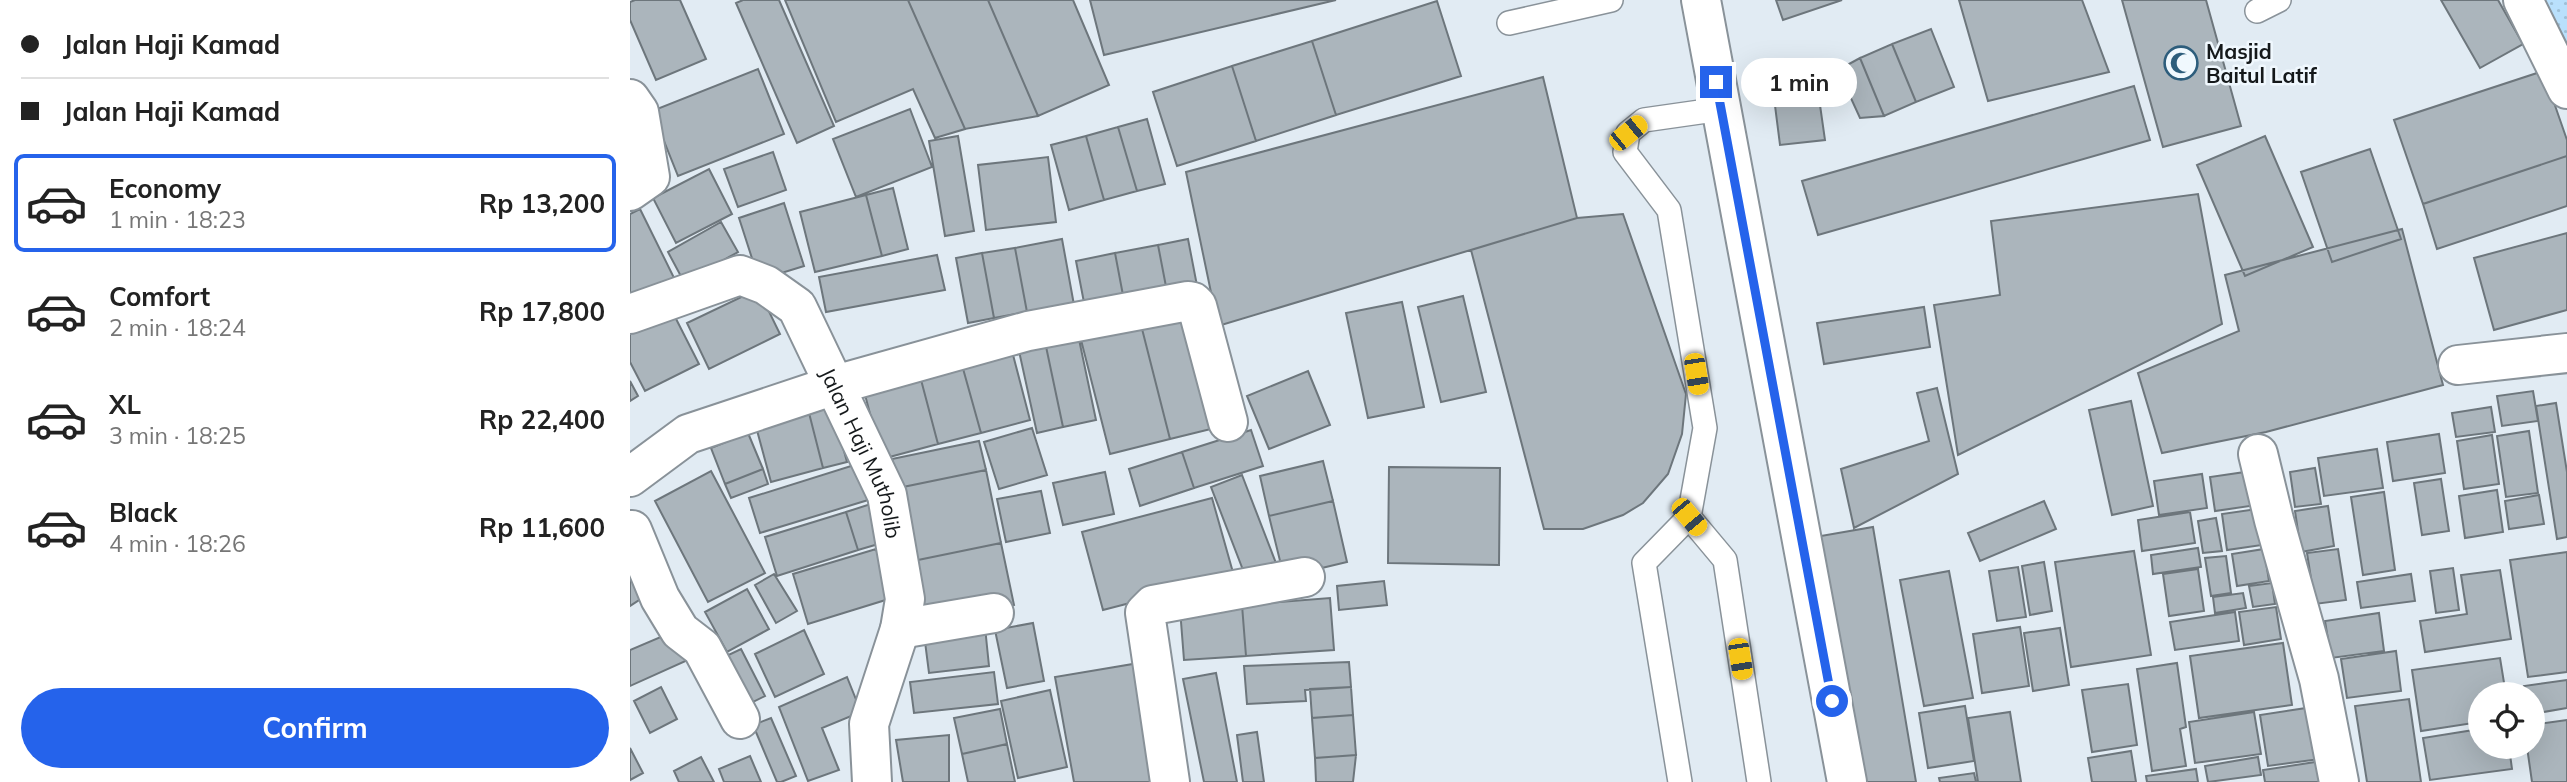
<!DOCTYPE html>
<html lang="en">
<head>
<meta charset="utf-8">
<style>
	:root { --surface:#fff; --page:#f6f6f6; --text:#222; --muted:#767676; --line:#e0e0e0; --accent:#2563eb }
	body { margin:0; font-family:Mulish,sans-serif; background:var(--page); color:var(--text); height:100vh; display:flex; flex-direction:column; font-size:26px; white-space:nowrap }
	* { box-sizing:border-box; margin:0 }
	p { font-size:23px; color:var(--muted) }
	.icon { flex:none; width:38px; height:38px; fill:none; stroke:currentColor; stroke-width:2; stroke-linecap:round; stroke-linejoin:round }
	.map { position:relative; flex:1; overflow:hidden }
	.panel { display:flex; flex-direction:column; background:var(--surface); width:630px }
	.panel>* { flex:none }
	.guide { display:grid; align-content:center; height:154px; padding:0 21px; background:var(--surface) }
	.tools { position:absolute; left:1838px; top:682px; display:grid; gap:14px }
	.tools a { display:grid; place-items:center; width:77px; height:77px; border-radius:50%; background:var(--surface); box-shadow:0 7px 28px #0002; font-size:35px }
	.end { position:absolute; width:32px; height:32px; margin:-16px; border:9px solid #2563eb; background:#fff; box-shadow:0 0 0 4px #fff }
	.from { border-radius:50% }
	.bubble { position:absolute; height:49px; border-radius:24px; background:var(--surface); box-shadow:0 7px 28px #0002; font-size:23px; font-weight:700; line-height:49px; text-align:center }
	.car { position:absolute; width:21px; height:42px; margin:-21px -10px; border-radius:9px; box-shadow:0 0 5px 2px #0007; background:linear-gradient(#f5c518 24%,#345 0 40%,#f5c518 0 76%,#345 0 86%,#f5c518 0) }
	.guide b { display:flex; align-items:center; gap:24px; height:66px; font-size:26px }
	.guide b+b { border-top:2px solid var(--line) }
	.guide i { width:18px; height:18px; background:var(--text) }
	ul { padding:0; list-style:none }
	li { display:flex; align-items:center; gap:21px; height:98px; margin:0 14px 10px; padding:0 7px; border:4px solid transparent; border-radius:10px }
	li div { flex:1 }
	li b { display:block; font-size:26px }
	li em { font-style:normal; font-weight:700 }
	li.active { border-color:var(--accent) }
	li>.icon { width:63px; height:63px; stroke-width:1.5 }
	.action { display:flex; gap:14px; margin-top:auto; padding:14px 21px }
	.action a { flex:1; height:80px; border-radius:42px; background:var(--accent); color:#fff; font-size:28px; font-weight:700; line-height:80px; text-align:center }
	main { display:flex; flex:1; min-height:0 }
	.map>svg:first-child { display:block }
	.grass { fill:url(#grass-dots) }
	.building { fill:#abb5bc; stroke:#6d767c; stroke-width:2 }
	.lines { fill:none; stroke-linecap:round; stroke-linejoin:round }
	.service-casing { stroke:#899299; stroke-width:26 }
	.minor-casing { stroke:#899299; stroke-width:42 }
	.service { stroke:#fff; stroke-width:23 }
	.minor { stroke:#fff; stroke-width:38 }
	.route { stroke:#2563eb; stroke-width:9 }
	.labels { text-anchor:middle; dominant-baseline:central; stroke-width:5; stroke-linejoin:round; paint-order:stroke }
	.poi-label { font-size:21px; font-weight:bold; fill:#15191b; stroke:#f0f8fe; text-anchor:start }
	.street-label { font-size:21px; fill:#15191b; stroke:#f0f8fe }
</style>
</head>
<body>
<main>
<section class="panel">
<div class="guide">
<b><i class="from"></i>Jalan Haji Kamad</b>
<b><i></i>Jalan Haji Kamad</b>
</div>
<ul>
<li class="active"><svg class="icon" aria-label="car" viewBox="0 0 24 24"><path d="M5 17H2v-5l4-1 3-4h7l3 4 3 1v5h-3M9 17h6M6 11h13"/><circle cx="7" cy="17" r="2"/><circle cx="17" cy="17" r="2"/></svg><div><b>Economy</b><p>1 min · 18:23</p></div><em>Rp 13,200</em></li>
<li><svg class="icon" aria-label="car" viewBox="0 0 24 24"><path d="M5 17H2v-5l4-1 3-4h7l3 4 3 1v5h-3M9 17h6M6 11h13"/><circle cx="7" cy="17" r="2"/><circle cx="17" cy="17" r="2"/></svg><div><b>Comfort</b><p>2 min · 18:24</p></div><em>Rp 17,800</em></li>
<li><svg class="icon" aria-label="car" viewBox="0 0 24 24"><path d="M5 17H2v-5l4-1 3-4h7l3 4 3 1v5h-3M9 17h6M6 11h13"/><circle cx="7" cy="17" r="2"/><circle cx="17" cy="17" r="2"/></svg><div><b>XL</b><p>3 min · 18:25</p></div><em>Rp 22,400</em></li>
<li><svg class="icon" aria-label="car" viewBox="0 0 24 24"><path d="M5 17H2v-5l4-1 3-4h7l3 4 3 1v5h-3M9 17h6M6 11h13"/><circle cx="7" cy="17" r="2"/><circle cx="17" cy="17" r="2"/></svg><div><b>Black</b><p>4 min · 18:26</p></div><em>Rp 11,600</em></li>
</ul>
<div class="action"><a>Confirm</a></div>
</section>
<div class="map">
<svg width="1937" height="782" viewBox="0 0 1937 782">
	<defs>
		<pattern id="grass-dots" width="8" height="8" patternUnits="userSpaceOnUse" patternTransform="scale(1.75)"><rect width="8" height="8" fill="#b9e0fc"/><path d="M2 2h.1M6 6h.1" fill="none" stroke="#9ec0d7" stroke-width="1.8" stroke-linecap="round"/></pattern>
	</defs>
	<rect width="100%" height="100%" fill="#e1ebf3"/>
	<path class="grass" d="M1894,0H1937V87Z"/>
	<path class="building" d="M5,0H50L76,59L26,80L0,20V2Z
		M113,0H149L204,126L167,143L106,3Z
		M155,0H278L335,129L305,138L283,89L206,122Z
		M278,0H358L408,116L335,129Z
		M358,0H443L479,85L408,116Z
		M460,0H706L474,55Z
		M1146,0H1212L1153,20Z
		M1329,0H1452L1479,72L1358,101Z
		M1492,0H1576L1611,126L1533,147Z
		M1811,0H1868L1893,44L1850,68Z
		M807,1L831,76L706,115L682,41Z
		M1301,29L1324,87L1286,102L1262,44Z
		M682,41L706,115L626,141L602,66Z
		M1262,44L1286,102L1254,116L1230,58Z
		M1230,58L1254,116L1230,118L1208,70Z
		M602,66L626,141L547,166L523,92Z
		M128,69L154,134L48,176L22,111Z
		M1913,71L1937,140V156L1793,204L1764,120Z
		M913,77L947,218L588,326L556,172Z
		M1186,77L1195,140L1150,145L1142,82Z
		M1504,86L1520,140L1188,235L1172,181Z
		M280,109L302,167L226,197L203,139Z
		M517,119L535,184L507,191L488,127Z
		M488,127L507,191L474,200L456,136Z
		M328,136L344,231L315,236L299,141Z
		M456,136L474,200L439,210L421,145Z
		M1635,136L1683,247L1615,276L1567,165Z
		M1740,149L1771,239L1702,262L1671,172Z
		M143,152L156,190L108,207L94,169Z
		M1937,156V206L1807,249L1793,204Z
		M418,157L426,222L356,230L348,165Z
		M79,169L102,214L46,243L23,198Z
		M263,188L278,249L252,256L236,195Z
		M1568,194L1592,324L1328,455L1304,305L1370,295L1361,221Z
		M236,195L252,256L185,272L170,212Z
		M154,203L174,266L129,280L109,218Z
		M10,209L49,288L0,299V214Z
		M993,214L1056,394L1052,434L1038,474L1013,503L993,515L953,529H914L841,250L947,218Z
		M91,222L108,252L54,282L38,252Z
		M1772,229L1813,385L1636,432L1532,453L1508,373L1609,331L1595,275Z
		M1937,233V310L1864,330L1844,258Z
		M432,239L444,305L397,312L385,248Z
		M558,239L569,296L539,302L528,245Z
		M528,245L539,302L496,311L485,253Z
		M385,248L397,312L364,318L352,253Z
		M352,253L364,318L338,323L326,258Z
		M485,253L496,311L457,318L446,261Z
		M307,255L315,290L196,312L189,277Z
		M128,289L150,334L79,369L57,323Z
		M833,296L856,392L811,402L788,307Z
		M772,302L794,407L738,418L716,313Z
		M562,304L593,426L540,439L509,317Z
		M1294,307L1300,347L1194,364L1187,323Z
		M41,309L69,364L15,391L0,362V330Z
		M509,317L540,439L480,454L449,332Z
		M447,330L466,420L433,427L414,337Z
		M414,337L433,427L407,433L387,342Z
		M382,351L400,420L351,433L332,365Z
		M332,365L351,433L308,444L290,376Z
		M678,371L700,425L639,449L617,396Z
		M290,376L308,444L252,459L234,391Z
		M0,381L8,396L0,401Z
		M1307,388L1328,474L1224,528L1211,469L1299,441L1287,393Z
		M1903,391L1908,421L1872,426L1867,396Z
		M1501,401L1523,506L1482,515L1459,410Z
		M201,403L217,462L193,468L178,409Z
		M1926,403L1937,472V537L1927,539L1906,406Z
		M1861,407L1865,432L1826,437L1822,413Z
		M178,409L193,468L141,482L125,423Z
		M402,428L417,475L369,489L354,442Z
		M621,430L633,466L564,488L552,452Z
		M1899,431L1908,493L1876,497L1867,436Z
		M118,433L133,469L95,484L81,448Z
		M1809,434L1815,473L1763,481L1757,442Z
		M1862,435L1869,484L1834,489L1827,441Z
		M349,441L356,470L268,488L262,459Z
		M1747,449L1753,488L1694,496L1688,458Z
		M552,452L564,488L510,506L499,469Z
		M237,461L248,497L130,533L119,498Z
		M693,461L703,501L639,516L630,476Z
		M759,467L870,468L869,565L758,563Z
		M1685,468L1691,504L1665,507L1660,472Z
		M133,469L138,484L101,498L95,484Z
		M356,470L371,543L283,561L268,488Z
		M81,471L135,573L78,602L25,501Z
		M1622,471L1627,505L1585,511L1580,477Z
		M475,472L484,514L433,525L423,483Z
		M1572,474L1577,508L1529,515L1524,481Z
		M612,475L649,571L618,583L581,487Z
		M1811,479L1819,531L1792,535L1784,483Z
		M1867,490L1873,532L1835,538L1829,496Z
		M411,491L420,533L376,542L367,499Z
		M1754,492L1765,570L1733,575L1721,497Z
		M1909,495L1914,524L1879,529L1875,501Z
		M582,498L604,576L473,610L452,532Z
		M250,501L262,540L228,550L216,512Z
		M703,501L717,562L654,577L639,516Z
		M1414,501L1426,529L1350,561L1338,533Z
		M1698,506L1704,546L1671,552L1665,511Z
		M1627,509L1632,545L1597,550L1592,514Z
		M216,512L228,550L147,576L135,537Z
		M1560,512L1565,543L1512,551L1508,520Z
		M1586,518L1592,551L1573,553L1568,521Z
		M1243,527L1286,782H1227L1185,537Z
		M371,543L384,605L296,623L283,561Z
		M1568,548L1571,567L1523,574L1521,555Z
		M246,549L262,598L178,624L163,574Z
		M1634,549L1639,581L1607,586L1602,554Z
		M1708,549L1716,600L1685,604L1677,553Z
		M0,551L23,591L0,606Z
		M1504,551L1521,655L1441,667L1425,562Z
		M1937,552V672L1898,677L1880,560Z
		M1596,556L1601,593L1581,596L1575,558Z
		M1414,562L1422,611L1400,615L1392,566Z
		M1388,567L1396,617L1367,621L1359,571Z
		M1823,568L1829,610L1806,613L1800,571Z
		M1568,569L1574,611L1539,616L1533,574Z
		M1870,570L1881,639L1795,652L1790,621L1837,614L1831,575Z
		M1319,571L1343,698L1294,706L1270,580Z
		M144,574L167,611L146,623L125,585Z
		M1781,574L1785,601L1731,608L1727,582Z
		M754,581L757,605L709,610L707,586Z
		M1642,583L1645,604L1623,607L1619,586Z
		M117,589L139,629L97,652L75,612Z
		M1613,593L1616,608L1585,613L1583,597Z
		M700,598L704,650L616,656L612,605Z
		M612,605L616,656L554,660L550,609Z
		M1646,607L1651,639L1614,645L1609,612Z
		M1605,612L1609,641L1545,650L1540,622Z
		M1749,613L1754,651L1701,658L1695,621Z
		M403,623L414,681L377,688L365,630Z
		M355,627L359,666L299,673L294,634Z
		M1390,627L1399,686L1352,693L1343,634Z
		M1430,628L1439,685L1403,691L1394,633Z
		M47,630L60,659L0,686V650Z
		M174,630L194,674L145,697L125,654Z
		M1653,643L1662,705L1569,718L1560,656Z
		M111,649L135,696L113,707L90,659Z
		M1766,651L1771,691L1717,698L1711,659Z
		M1870,658L1876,695H1850V722L1791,731L1782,670Z
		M719,662L721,687L675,690L676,701L617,704L614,666Z
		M509,663L530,782H444L425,677Z
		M1547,663L1556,727L1550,729L1556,766L1522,771L1507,669Z
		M364,672L368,704L284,713L280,682Z
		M586,673L607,782H574L553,679Z
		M217,677L231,712L192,728L209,770L178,781L149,707Z
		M1937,680V708L1902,714V695H1895L1894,686Z
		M1498,684L1507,745L1462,752L1452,690Z
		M31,687L47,719L20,733L4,701Z
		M721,687L723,715L682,718L680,689Z
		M420,690L437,767L388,778L371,701Z
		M1779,699L1791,782H1737L1725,706Z
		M1335,706L1344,761L1298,768L1289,713Z
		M1683,707L1690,759L1638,766L1630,715Z
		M370,709L377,744L332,754L324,718Z
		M1380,712L1391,782H1348L1338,718Z
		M1624,712L1631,754L1565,763L1559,722Z
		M723,715L726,755L685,758L682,718Z
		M141,718L166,776L151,782H147L123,725Z
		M1937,720V782H1902L1897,747H1902V725Z
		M1850,729V747H1879L1882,769L1800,780L1793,738Z
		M627,732L634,782H613L607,735Z
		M319,735V782H273L266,740Z
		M377,744L385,782H338L332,754Z
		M0,748L13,773L0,780Z
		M1501,751L1506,782H1462L1458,758Z
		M726,755L723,782H686L685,758Z
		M120,756L131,782H94L89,769Z
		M71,757L84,782H49L44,771Z
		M1628,757L1631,775L1578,782L1575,766Z
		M1692,761L1696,782H1635L1633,770Z
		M1566,769L1568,782H1517L1516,776Z
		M1344,773L1346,782H1310L1309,778Z"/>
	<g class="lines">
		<defs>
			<path id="service" d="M1627,11L1649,0
				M879,23L981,0
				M1059,517L1095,560L1129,782
				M1050,782L1014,563L1059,517L1075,428L1039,210L995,152L998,133L1014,120L1091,109"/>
			<g id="minor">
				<path d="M1071,0L1217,782"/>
				<path d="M1893,0L1937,89"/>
				<path d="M0,99L9,112L20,177L0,191"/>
				<path id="s1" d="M0,314L110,275L136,285L167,307L257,495L275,599L270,629L239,724L242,782"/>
				<path d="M1828,365L1937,353"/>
				<path d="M1628,454L1644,520L1689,679L1709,782"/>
				<path d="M0,477L58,434L205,385L398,331L558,301L563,302L567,306L598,422"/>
				<path d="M2,530L30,598L50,631L72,648L110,719"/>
				<path d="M270,629L364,613"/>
				<path d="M540,782L515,613L523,605L675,577"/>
			</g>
		</defs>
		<use href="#service" class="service-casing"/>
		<use href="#minor" class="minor-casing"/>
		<use href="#service" class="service"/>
		<use href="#minor" class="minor"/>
	</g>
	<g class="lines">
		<path class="route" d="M1086,82L1202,701"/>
	</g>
	<defs>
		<symbol id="mosque-ring" viewBox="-11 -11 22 22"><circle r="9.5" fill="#f0f8fe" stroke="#2d5d7c" stroke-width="1.5"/><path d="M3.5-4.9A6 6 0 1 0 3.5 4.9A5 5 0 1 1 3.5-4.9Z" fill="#2d5d7c"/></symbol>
	</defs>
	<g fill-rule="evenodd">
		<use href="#mosque-ring" x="1532" y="44" width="38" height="38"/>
	</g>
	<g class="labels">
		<g class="poi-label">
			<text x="1576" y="51">Masjid<tspan x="1576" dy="24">Baitul Latif</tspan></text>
		</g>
		<g class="street-label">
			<text stroke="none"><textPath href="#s1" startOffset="343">Jalan Haji Mutholib</textPath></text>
		</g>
	</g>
</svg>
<div class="tools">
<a><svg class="icon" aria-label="locate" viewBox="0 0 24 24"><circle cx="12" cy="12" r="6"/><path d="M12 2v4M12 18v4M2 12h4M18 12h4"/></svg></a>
</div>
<i class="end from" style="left:1202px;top:701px"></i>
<i class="end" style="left:1086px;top:82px"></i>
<div class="bubble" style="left:1111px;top:58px;width:116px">1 min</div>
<i class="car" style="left:998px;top:133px;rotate:51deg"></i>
<i class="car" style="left:1066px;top:374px;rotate:171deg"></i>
<i class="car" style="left:1059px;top:517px;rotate:140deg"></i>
<i class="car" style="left:1110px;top:659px;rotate:171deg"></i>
</div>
</main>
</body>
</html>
